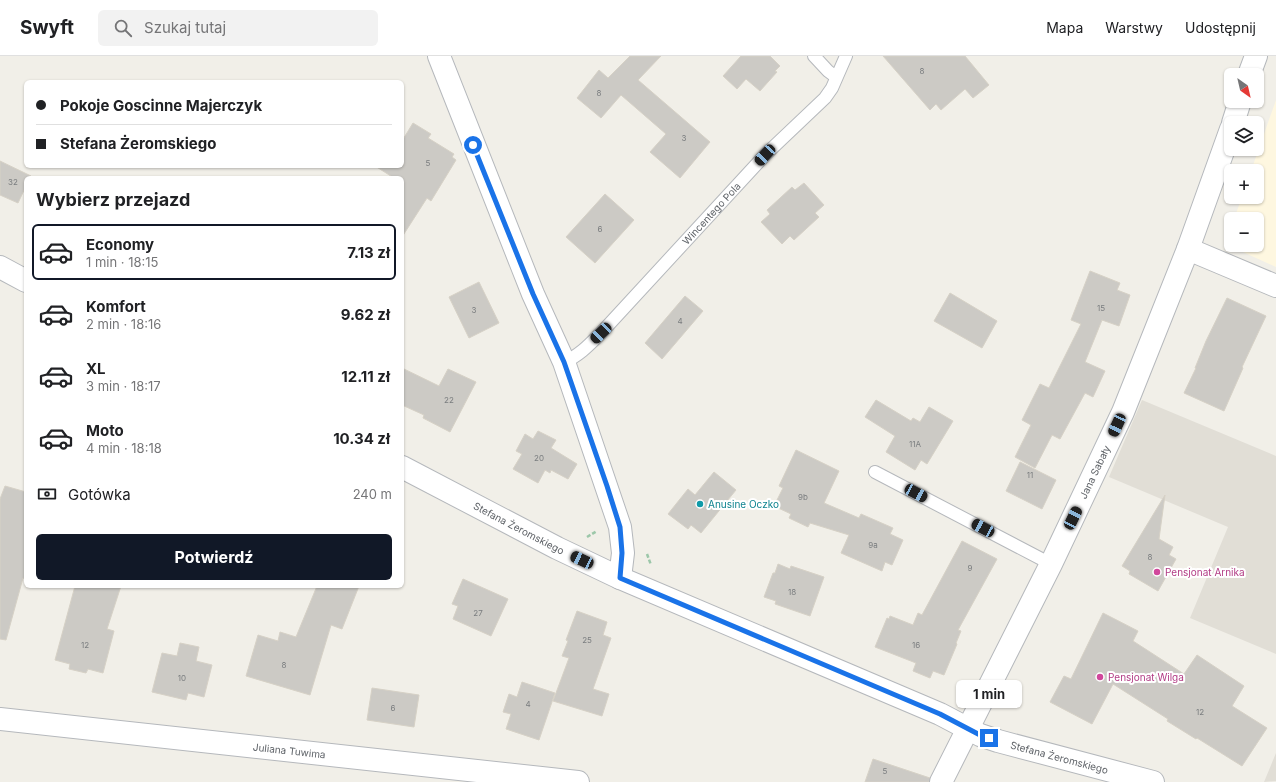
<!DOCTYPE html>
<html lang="pl">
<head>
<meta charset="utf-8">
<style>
	:root { --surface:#fff; --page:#f2f2f2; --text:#202124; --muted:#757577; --line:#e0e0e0; --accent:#111827 }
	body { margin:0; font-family:Inter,sans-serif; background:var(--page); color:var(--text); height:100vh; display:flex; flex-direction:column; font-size:15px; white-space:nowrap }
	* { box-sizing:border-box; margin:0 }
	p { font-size:13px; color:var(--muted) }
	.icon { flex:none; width:22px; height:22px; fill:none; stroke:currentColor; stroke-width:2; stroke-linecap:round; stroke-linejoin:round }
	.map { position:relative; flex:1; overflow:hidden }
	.drawer { position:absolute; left:24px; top:120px; width:380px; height:412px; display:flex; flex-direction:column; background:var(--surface); border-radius:6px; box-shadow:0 1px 3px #0004 }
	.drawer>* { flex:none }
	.hud { position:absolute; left:24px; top:24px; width:380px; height:88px; border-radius:6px; box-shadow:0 1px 3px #0004; display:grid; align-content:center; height:88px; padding:0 12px; background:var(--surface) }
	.needle { width:26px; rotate:146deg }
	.tools { position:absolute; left:1224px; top:12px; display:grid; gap:8px }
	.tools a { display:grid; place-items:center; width:40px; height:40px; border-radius:6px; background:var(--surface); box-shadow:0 1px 3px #0004; font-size:20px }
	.end { position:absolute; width:18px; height:18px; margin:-9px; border:5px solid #1a73e8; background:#fff; box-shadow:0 0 0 2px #fff }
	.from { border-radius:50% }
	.bubble { position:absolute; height:28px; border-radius:6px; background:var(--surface); box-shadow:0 1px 3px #0004; font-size:13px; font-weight:700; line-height:28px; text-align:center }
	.car { position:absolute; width:12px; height:24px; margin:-12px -6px; border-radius:5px; box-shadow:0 0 3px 1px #0007; background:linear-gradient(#222 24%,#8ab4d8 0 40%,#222 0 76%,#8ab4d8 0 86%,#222 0) }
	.hud b { display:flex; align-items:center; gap:14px; height:38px; font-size:15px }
	.hud b+b { border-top:1px solid var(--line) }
	.hud i { width:10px; height:10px; background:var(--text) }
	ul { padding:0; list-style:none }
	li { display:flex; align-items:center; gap:12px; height:56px; margin:0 8px 6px; padding:0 4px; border:2px solid transparent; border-radius:6px }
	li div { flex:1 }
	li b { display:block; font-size:15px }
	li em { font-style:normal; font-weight:700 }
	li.current { border-color:var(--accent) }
	li>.icon { width:36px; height:36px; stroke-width:1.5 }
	h2 { padding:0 12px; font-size:18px; line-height:48px }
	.pay { display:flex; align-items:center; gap:10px; height:44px; padding:0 12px; font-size:15px }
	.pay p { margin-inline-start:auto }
	.button { display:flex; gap:8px; margin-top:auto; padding:8px 12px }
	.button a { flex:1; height:46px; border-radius:6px; background:var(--accent); color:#fff; font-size:16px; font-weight:700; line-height:46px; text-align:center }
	header { display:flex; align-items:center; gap:24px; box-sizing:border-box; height:56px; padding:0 20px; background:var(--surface); border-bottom:1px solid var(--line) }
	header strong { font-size:19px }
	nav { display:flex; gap:22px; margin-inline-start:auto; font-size:14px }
	.search { width:280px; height:36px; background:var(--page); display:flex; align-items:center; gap:10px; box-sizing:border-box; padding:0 14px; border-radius:6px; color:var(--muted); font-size:15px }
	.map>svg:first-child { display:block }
	.commercial { fill:#fef7e0 }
	.education { fill:#e1ded6 }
	.building { fill:#cccac5; stroke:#d6d1c6 }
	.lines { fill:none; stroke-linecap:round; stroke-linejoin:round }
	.lane-casing { stroke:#b5b8bc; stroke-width:14 }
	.street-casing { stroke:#b5b8bc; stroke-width:24 }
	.path { stroke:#9cc7a9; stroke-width:2.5; stroke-dasharray:4 2; stroke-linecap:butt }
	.lane { stroke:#fff; stroke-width:12 }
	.street { stroke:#fff; stroke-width:22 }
	.route { stroke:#1a73e8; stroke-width:5 }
	.culture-dot { fill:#0f9aa8; stroke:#fff; stroke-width:1.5 }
	.hotel-dot { fill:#d1479c; stroke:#fff; stroke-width:1.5 }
	.labels { text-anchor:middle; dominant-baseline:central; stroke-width:4; stroke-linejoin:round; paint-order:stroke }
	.number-label { font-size:8px; fill:#7a7d7f }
	.street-label { font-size:10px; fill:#5f6368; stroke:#fff }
	.culture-label { font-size:10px; fill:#0d838f; stroke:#fff; text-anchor:start }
	.hotel-label { font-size:10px; fill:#b23c85; stroke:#fff; text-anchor:start }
</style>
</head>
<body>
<header>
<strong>Swyft</strong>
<div class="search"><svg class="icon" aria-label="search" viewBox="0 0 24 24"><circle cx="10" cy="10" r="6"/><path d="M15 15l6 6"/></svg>Szukaj tutaj</div>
<nav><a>Mapa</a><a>Warstwy</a><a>Udostępnij</a></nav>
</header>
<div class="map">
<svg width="1276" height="726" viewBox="0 0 1276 726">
	<rect width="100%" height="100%" fill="#f1efe8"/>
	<path class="commercial" d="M1276,44V211L1234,192L1233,189H1257V163H1234L1242,141H1257V115H1251Z"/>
	<path class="education" d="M1142,344L1276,400V598L1190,562L1228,471L1109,421Z
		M1276,697V725L1264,726Z"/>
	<path class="building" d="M630,0H661L638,24L710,86L680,122L650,96L666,78L621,39L601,62L577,42L599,14L608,22Z
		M741,0H770L780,10L775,15L777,16L760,35L746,23L737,33L723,20Z
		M883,0H965L989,29L973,42L965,33L941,54L936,48L930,54Z
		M413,67L431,78L428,82L454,98L452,101L456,104L431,145L427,142L402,181V122H394L375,110H402V85Z
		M0,105L31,120L30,122H26V130L18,147L0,139Z
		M804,127L824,149L815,157L819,161L794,184L790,180L782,188L761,166L770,158L767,154L792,131L795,134Z
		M605,138L634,164L595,207L566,181Z
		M1090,215L1120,227L1117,234L1130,239L1119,270L1102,264L1085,306L1105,315L1093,341L1085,337L1060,383L1052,379L1035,412L1015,401L1031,369L1022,364L1040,328L1049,332L1081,268L1071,264Z
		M479,226L499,267L469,282L449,241Z
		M950,237L997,265L982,292L934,265Z
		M685,240L703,255L662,303L645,287Z
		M1227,242L1266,260L1242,311L1243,312L1224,355L1184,337L1196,312H1195L1206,285Z
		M402,312L439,330L448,313L476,326L450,376L423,362L424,359L402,349Z
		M876,344L911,365L913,362L920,366L929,351L953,365L927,408L921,404L915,414L886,396L895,380L865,361Z
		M538,375L556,384L551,392L577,408L568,423L551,414L550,417L545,414L538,427L513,413L522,398L516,395L525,378L533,383Z
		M796,394L839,415L824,447L859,462L861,458L893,472L890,478L903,484L892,509L885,506L882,515L841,497L849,479L810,467L808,471L789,462L791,458L774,450L783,432L779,430Z
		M1020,406L1056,424L1042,453L1006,435Z
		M714,416L736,434L701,477L691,469L688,473L668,458L688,433L695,439Z
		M5,430L26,436V523L23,522L6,584L0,583V443Z
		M1165,439L1159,483L1173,491L1169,499L1176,503L1158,535L1129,518L1130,515L1122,510Z
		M962,485L997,503L958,574L961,575L956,587L957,588L944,619L933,615L930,622L913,615L916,607L875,591L887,562L889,563L890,560L913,569L918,557L922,559Z
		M778,508L790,513L791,510L824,521L810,560L775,548L776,545L764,541L773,517H775Z
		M463,523L508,543L491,580L453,563L458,550L452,548Z
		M75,530H121L107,573L114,575L103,617L88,613L86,617L69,613L70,608L55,604Z
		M317,530H359L342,573L331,569L310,639L246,620L258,579L278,585L280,576L296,581Z
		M577,555L607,566L603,579L611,582L593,633L609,638L602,660L553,645L569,602L562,600L568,585L566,584Z
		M1103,557L1138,575L1133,585L1184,618L1197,599L1244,630L1232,650L1267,672L1242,710L1197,682L1196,683L1167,665L1168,663L1113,628L1092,668L1050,646L1064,620L1071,623Z
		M180,587L199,591L196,605L212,609L204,641L188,637L186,644L152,636L162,597L177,600Z
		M522,626L555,637L539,684L506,673L511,658L503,656L509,638L517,641Z
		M372,632L419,639L414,671L367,664Z
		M873,703L930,722L929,726H865Z"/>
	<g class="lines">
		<defs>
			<g id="lane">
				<path d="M814,0L828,15L836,21"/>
				<path id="s1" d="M564,306C579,300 590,288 601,277L765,99L825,42L832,32L846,0"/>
				<path d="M875,416L1051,508"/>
			</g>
			<g id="street">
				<path d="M439,0L533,238L564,306L620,471L623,497L620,522"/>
				<path d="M1249,19L1256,0"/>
				<path d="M1233,67L1240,45"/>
				<path d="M1188,193L1276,230"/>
				<path d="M0,211L26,225"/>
				<path id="s2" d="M402,411L557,492L620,522L940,658L980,679L998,685L1153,726"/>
				<path id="s3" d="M0,663L578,726"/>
				<path id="s4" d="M941,726L1051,508L1123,356L1188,193L1231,73"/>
			</g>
		</defs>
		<use href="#lane" class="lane-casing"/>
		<use href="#street" class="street-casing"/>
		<path class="path" d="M587,481L597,475
			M647,498L651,509"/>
		<use href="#lane" class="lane"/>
		<use href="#street" class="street"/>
	</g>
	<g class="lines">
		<path class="route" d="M473,89L533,238L564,306L607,430L620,471L622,497L620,522L940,658L980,679L989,682"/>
	</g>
	<circle class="culture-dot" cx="700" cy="448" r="4"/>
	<g class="hotel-dot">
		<circle cx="1157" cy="516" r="4"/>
		<circle cx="1100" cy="621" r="4"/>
	</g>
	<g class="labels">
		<g class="number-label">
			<text x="922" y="15">8</text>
			<text x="599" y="37">8</text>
			<text x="684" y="82">3</text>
			<text x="428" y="107">5</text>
			<text x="13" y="126">32</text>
			<text x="600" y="173">6</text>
			<text x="1101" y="252">15</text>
			<text x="474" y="254">3</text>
			<text x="680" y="265">4</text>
			<text x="449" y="344">22</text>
			<text x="915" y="388">11A</text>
			<text x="539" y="402">20</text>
			<text x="1030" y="419">11</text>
			<text x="803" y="441">9b</text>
			<text x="873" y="489">9a</text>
			<text x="1150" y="501">8</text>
			<text x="970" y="512">9</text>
			<text x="792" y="536">18</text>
			<text x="478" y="557">27</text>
			<text x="587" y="584">25</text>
			<text x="85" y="589">12</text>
			<text x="916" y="589">16</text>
			<text x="284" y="609">8</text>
			<text x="182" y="622">10</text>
			<text x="528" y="648">4</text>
			<text x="393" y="652">6</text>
			<text x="1200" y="656">12</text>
			<text x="885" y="715">5</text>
		</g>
		<g class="street-label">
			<text stroke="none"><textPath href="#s1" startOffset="210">Wincentego Pola</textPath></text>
			<text stroke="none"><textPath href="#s4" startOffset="346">Jana Sabały</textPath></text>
			<text stroke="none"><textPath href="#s2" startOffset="132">Stefana Żeromskiego</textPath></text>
			<text stroke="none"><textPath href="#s3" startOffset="291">Juliana Tuwima</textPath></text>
			<text stroke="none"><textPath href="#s2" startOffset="720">Stefana Żeromskiego</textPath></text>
		</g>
		<g class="culture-label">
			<text x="708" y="448">Anusine Oczko</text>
		</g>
		<g class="hotel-label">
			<text x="1165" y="516">Pensjonat Arnika</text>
			<text x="1108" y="621">Pensjonat Wilga</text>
		</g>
	</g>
</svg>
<div class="tools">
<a><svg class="needle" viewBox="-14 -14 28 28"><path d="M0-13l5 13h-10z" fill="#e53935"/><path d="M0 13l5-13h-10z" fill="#757577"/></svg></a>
<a><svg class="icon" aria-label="layers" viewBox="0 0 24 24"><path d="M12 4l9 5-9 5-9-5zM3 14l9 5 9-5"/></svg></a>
<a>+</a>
<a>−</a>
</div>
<i class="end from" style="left:473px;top:89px"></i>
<i class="end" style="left:989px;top:682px"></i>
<div class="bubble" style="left:956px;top:624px;width:66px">1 min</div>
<i class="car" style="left:765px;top:99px;rotate:223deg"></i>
<i class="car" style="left:601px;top:277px;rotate:226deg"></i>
<i class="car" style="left:1117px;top:369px;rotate:205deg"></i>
<i class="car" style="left:916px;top:437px;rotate:118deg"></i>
<i class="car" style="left:1073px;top:462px;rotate:26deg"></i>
<i class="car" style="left:983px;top:472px;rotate:298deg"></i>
<i class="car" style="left:582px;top:504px;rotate:295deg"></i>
<div class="hud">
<b><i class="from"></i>Pokoje Goscinne Majerczyk</b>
<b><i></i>Stefana Żeromskiego</b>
</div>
<section class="drawer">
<h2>Wybierz przejazd</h2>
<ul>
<li class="current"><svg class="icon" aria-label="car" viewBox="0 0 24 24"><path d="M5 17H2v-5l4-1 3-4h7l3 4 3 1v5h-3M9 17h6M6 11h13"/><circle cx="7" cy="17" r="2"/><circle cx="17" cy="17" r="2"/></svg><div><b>Economy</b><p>1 min · 18:15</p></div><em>7.13 zł</em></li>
<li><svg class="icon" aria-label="car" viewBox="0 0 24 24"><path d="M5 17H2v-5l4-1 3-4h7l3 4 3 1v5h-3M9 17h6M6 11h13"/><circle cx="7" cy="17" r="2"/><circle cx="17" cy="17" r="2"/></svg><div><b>Komfort</b><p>2 min · 18:16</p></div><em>9.62 zł</em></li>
<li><svg class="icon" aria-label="car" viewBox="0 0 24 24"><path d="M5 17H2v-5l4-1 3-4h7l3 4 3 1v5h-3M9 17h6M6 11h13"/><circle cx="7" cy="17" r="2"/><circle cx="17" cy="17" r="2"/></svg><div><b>XL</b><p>3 min · 18:17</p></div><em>12.11 zł</em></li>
<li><svg class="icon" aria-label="car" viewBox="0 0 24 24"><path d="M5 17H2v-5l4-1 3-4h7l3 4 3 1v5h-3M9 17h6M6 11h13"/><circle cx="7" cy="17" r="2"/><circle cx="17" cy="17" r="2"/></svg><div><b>Moto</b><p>4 min · 18:18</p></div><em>10.34 zł</em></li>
</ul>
<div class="pay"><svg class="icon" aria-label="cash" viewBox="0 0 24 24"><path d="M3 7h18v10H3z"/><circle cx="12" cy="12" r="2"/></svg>Gotówka<p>240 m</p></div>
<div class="button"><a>Potwierdź</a></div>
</section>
</div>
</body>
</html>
